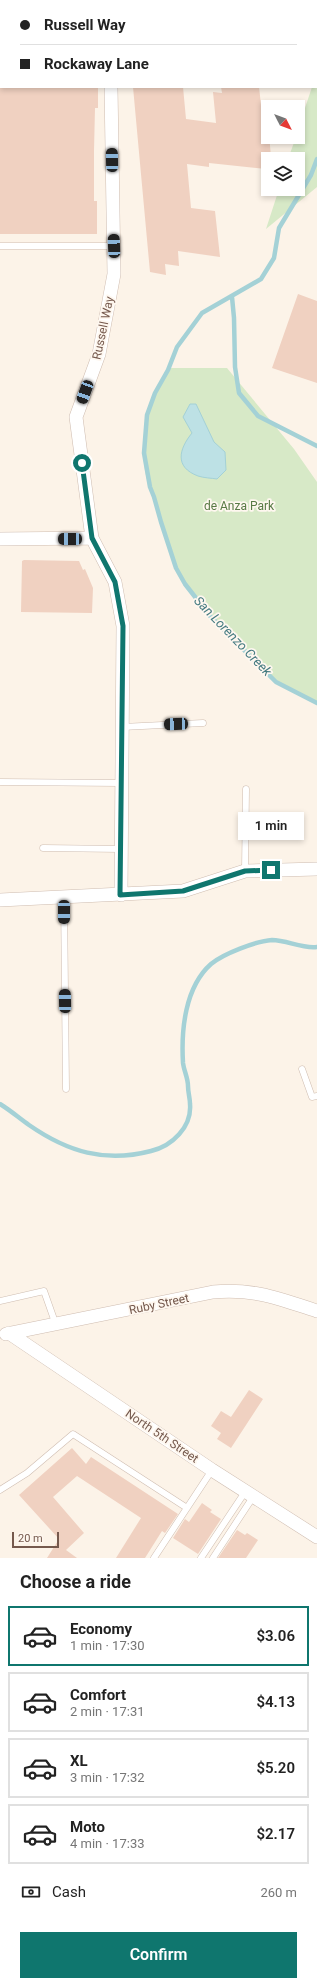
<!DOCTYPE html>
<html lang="en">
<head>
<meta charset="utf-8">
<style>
	:root { --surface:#fff; --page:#f6f6f6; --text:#222; --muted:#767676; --line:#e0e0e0; --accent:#0f766e }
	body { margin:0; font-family:Roboto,sans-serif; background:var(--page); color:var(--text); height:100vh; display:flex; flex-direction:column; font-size:15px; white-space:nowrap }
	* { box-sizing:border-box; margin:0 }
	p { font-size:13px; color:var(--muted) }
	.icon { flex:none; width:22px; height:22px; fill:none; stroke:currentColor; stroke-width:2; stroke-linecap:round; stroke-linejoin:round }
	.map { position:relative; height:1558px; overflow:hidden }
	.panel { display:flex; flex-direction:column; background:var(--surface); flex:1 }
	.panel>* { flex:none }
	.hud { position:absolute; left:0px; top:0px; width:317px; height:88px; box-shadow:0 2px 6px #0003; display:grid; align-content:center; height:88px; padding:0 20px; background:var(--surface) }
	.needle { width:26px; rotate:132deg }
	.buttons { position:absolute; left:261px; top:100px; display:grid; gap:8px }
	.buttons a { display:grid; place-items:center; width:44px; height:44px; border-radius:0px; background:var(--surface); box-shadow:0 2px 6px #0003; font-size:20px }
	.scale { position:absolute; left:12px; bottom:10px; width:47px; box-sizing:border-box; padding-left:4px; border:2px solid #75594d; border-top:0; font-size:11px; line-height:14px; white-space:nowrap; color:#75594d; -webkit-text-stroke:3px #fef7ef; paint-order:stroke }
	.end { position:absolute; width:18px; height:18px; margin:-9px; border:5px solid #0f766e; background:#fff; box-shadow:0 0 0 2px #fff }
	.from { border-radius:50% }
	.bubble { position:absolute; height:28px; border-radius:0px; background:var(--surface); box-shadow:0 2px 6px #0003; font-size:13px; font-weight:600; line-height:28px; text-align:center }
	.car { position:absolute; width:12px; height:24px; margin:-12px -6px; border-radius:5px; box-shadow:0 0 3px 1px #0007; background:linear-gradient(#222 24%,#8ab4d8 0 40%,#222 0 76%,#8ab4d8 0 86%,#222 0) }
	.hud b { display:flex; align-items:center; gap:14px; height:38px; font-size:15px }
	.hud b+b { border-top:1px solid var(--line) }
	.hud i { width:10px; height:10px; background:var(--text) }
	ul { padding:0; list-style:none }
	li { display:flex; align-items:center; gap:12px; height:60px; margin:0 8px 6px; padding:0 12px; border:2px solid var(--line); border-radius:0px }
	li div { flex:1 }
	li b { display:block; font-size:15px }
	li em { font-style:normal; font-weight:600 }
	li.selected { border-color:var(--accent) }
	li>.icon { width:36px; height:36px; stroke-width:1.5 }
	h2 { padding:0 20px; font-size:18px; line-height:48px }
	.pay { display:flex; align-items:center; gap:10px; height:44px; padding:0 20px; font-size:15px }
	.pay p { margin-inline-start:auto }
	.primary-button { display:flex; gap:8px; margin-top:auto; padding:8px 20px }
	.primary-button a { flex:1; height:46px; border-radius:0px; background:var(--accent); color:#fff; font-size:16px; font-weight:600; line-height:46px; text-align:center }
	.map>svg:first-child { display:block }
	.green { fill:#d7e9c7 }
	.water { fill:#bde1e5; stroke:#a4d1d6 }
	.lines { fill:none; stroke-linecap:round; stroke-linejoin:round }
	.stream { stroke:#a4d1d6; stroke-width:4.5 }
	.building { fill:#f0d1c1 }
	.lane-casing { stroke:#cfbdb1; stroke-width:7 }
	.street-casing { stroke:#cfbdb1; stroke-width:14 }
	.secondary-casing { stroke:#d2bcaf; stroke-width:19 }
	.lane { stroke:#fff; stroke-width:6 }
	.street { stroke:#fff; stroke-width:13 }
	.secondary { stroke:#fff; stroke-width:18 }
	.route { stroke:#0f766e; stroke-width:5 }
	.labels { text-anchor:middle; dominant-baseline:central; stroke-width:3.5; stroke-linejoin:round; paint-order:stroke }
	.street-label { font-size:12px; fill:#75594d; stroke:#fef7ef }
	.park-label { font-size:12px; fill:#587a45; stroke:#fef7ef }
	.water-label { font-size:13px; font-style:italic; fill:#447a80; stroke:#fef7ef }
</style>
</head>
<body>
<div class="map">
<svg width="317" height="1558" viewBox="0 0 317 1558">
	<rect width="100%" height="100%" fill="#fcf3e8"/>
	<path class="green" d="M317,71V187L266,229L279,189H298V159H288L296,137H298V129L312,87H316Z
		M168,368H227L294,449L317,482V703L276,682L203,608L185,584L176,568L154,497C138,468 141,422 155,393C159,384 165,377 168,368Z"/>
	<path class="water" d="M190,404H196L214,442L225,452L226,470L217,479C211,478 204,478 198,476C174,467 179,449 192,433L183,417Z"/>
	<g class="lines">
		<path class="stream" d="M317,159L311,175L279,228L274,258L261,279L202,313L177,347L168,370L155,393L147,415L144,453L150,487L154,497L161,522L176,568L185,584L210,616L276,682L317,703
			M232,297L234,318L235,367L239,393L258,416L317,446
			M0,1104C10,1110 19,1118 29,1125C68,1152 105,1163 151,1151C172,1146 192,1127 190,1104C190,1098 188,1093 188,1086C188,1078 184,1071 183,1063C181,1030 185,987 211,964C223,954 256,941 272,940C287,940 302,949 317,947"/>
	</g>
	<path class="building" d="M0,87H98V108H95L94,151V201H97V234H0Z
		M133,87H183L186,119L216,123L213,92L222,93L221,87H259L263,122H268L271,157L265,156L266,169L209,163V167L187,164L191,208L215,211L220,257L178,251L179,266L165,264L166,275L150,272Z
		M298,294L317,301V383L272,368Z
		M24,560L79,561L83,570L85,569L93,588L92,613L21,612L22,561Z
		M249,1390L263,1399L231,1448L217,1439L221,1433L211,1426L221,1411L231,1417Z
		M72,1448L86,1464L91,1457L178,1514L165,1533L162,1531L145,1558H116L141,1518L77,1476L53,1497L84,1533L66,1550L77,1558H47L59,1539L19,1495Z
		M202,1503L212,1510L210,1512L221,1519L198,1554L173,1538L185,1519L189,1522Z
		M237,1530L245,1535L247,1533L258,1540L246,1558H218Z"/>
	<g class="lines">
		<defs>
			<path id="lane" d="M0,246H114
				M122,727L203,723
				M0,782L121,783
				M43,848L121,849
				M245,871L246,789
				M64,897L66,1089
				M302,1069L312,1097L317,1096
				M0,1301L44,1291L56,1325
				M0,1490L27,1473L73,1434L187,1508
				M154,1558L212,1470
				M201,1558L245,1492
				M213,1558L253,1497"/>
			<path id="street" d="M110,1V0
				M111,87L114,274L99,354L76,417L92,538L115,582L123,626L121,895
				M0,539L92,538
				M0,900L183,891L245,871L317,869
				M9,1333L212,1470L317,1537
				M6,1334L213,1292C253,1288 280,1299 317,1311"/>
			<path id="secondary" d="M0,35H1
				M316,50H317"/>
		</defs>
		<use href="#lane" class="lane-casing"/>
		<use href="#street" class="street-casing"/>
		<use href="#secondary" class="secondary-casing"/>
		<use href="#lane" class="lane"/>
		<use href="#street" class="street"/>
		<use href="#secondary" class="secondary"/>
	</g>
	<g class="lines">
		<path class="route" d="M82,463L92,538L115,582L123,626L120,895L183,891L245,871L271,870"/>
	</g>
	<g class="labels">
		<g class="street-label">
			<text transform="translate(103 328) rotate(-78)">Russell Way</text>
			<text transform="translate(159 1304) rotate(-12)">Ruby Street</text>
			<text transform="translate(162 1436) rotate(34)">North 5th Street</text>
		</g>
		<g class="park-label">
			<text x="239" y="506">de Anza Park</text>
		</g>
		<g class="water-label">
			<text transform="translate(233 636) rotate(46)">San Lorenzo Creek</text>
		</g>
	</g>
</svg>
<div class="buttons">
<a><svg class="needle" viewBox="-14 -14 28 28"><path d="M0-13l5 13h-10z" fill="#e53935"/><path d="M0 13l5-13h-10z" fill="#767676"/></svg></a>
<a><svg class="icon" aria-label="layers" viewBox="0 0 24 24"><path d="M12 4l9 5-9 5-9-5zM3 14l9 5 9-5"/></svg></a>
</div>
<div class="scale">20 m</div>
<i class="end from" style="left:82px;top:463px"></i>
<i class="end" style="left:271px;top:870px"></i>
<div class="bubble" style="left:238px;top:812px;width:66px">1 min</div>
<i class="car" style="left:112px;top:160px;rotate:359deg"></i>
<i class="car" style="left:114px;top:246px;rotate:358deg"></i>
<i class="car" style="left:85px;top:392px;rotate:200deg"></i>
<i class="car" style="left:70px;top:539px;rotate:270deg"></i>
<i class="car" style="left:176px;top:724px;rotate:268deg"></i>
<i class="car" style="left:64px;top:912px;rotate:180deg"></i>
<i class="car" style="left:65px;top:1001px;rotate:359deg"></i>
<div class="hud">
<b><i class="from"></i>Russell Way</b>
<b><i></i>Rockaway Lane</b>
</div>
</div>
<section class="panel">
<h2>Choose a ride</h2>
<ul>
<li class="selected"><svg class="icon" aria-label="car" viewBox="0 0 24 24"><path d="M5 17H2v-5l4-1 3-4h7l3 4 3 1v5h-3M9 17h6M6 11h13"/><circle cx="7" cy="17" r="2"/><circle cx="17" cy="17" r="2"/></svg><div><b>Economy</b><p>1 min · 17:30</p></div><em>$3.06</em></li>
<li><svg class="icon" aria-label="car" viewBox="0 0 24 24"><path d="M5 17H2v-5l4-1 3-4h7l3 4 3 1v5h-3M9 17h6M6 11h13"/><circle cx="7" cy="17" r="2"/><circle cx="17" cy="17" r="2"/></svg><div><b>Comfort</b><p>2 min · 17:31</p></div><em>$4.13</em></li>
<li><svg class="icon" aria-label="car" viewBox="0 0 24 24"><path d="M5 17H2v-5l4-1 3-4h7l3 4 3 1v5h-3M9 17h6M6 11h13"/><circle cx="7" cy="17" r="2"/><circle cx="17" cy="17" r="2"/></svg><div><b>XL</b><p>3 min · 17:32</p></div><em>$5.20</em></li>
<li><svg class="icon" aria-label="car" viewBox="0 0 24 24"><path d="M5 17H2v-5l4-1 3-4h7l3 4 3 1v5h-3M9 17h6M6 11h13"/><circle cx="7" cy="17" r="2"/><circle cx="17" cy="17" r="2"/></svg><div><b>Moto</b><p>4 min · 17:33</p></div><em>$2.17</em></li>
</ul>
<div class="pay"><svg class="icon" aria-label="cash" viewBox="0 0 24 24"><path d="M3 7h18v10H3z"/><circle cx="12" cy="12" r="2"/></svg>Cash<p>260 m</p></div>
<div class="primary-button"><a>Confirm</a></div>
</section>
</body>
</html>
